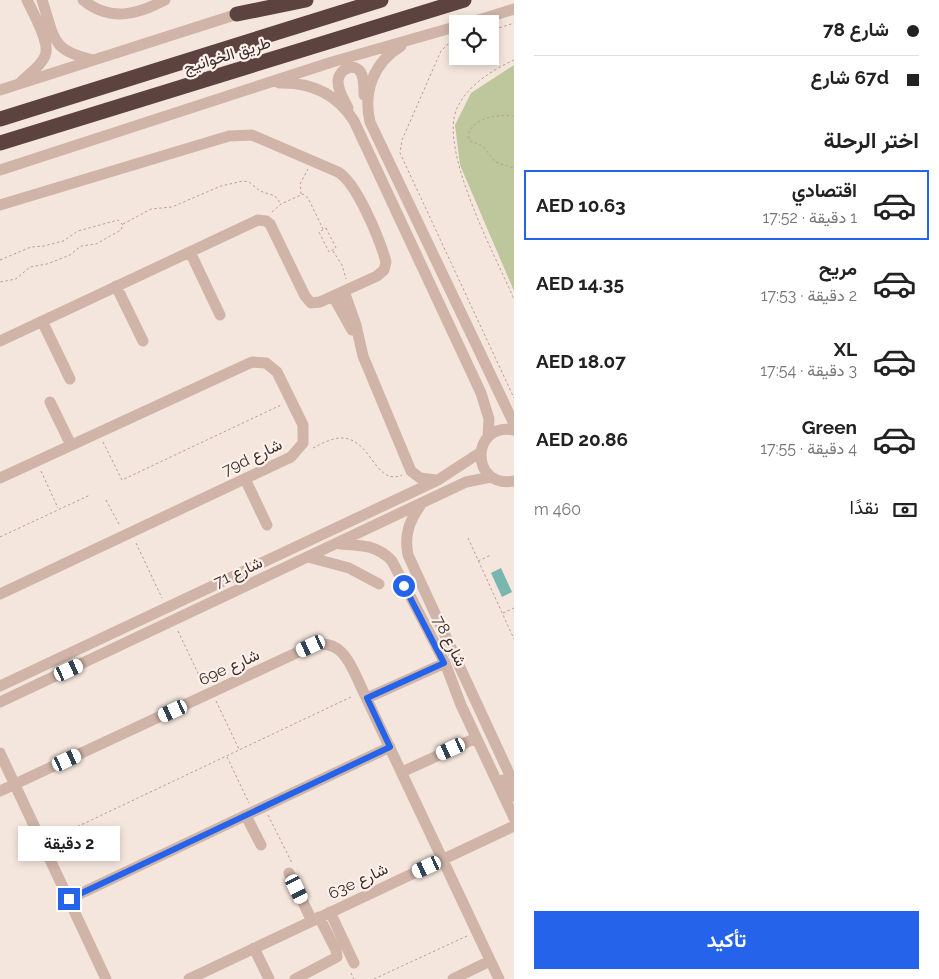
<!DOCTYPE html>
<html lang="ar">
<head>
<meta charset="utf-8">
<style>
	:root { --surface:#fff; --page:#f2f2f2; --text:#222; --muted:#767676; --line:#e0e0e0; --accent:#2563eb }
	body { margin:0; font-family:Raleway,Vazirmatn,sans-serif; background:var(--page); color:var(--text); direction:rtl; height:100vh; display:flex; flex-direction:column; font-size:19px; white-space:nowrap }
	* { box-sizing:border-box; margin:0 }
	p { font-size:16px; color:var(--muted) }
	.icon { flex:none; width:28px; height:28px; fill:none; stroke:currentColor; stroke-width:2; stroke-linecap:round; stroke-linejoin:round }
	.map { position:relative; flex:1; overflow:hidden; direction:ltr }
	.side { display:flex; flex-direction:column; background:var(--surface); width:425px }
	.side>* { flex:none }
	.guide { display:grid; align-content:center; height:110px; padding:0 20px; background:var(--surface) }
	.buttons { position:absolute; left:449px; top:15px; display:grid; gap:10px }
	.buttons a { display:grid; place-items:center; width:50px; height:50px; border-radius:0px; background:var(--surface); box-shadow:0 2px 8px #0003; font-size:25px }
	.end { position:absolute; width:22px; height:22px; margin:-11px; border:6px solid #2563eb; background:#fff; box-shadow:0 0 0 2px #fff }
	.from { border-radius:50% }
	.bubble { position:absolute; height:35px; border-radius:0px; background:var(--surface); box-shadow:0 2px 8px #0003; font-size:16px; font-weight:700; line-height:35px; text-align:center; direction:rtl }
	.car { position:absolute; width:15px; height:30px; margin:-15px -8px; border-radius:6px; box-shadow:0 0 4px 1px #0007; background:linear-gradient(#fff 24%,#345 0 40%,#fff 0 76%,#345 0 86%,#fff 0) }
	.guide b { display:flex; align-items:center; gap:18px; height:48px; font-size:19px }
	.guide b+b { border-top:1px solid var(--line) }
	.guide i { width:12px; height:12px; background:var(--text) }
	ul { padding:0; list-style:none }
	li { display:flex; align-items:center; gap:15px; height:70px; margin:0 10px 8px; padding:0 10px; border:2px solid transparent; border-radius:0px }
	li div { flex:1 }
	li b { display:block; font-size:19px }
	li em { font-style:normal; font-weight:700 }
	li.selected { border-color:var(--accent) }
	li>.icon { width:45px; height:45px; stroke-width:1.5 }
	h2 { padding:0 20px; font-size:22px; line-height:60px }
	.pay { display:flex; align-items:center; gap:12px; height:55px; padding:0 20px; font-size:19px }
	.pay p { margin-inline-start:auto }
	.primary-button { display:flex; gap:10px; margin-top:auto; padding:10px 20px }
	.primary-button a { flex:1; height:58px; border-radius:0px; background:var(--accent); color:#fff; font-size:20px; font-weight:700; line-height:58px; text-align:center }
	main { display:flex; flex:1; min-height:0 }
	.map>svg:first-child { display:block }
	.green { fill:#bec69b }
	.water { fill:#79b6af }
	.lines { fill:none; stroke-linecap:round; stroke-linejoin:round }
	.path { stroke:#bb9d91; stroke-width:1; stroke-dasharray:2.5 2.5; stroke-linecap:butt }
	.minor { stroke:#cfb4a7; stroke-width:11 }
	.highway { stroke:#5d433f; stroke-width:15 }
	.route { stroke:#2563eb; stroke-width:6 }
	.labels { text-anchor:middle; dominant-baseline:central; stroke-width:4.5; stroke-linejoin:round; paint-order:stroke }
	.street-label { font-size:16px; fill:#3b2c29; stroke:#fcf1eb }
</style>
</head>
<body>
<main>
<section class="side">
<div class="guide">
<b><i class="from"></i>شارع 78</b>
<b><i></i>67d شارع</b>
</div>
<h2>اختر الرحلة</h2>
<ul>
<li class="selected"><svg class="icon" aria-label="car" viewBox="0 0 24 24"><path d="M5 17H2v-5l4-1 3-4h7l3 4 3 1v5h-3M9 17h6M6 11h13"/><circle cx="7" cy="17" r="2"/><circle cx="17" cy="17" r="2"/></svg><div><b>اقتصادي</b><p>1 دقيقة · 17:52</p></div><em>AED 10.63</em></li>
<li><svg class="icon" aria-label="car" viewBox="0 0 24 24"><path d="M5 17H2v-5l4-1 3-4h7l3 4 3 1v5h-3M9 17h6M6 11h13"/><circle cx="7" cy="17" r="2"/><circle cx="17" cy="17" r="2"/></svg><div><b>مريح</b><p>2 دقيقة · 17:53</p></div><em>AED 14.35</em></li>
<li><svg class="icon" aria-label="car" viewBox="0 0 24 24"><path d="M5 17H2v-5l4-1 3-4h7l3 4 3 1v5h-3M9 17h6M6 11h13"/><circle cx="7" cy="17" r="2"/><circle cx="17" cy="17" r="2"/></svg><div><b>XL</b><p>3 دقيقة · 17:54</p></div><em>AED 18.07</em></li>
<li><svg class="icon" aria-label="car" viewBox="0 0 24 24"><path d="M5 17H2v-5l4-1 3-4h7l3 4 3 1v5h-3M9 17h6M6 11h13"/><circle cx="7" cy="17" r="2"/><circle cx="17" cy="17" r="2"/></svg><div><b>Green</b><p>4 دقيقة · 17:55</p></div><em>AED 20.86</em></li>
</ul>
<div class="pay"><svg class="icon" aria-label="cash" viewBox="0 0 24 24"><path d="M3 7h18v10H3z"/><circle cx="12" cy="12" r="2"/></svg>نقدًا<p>460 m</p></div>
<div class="primary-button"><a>تأكيد</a></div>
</section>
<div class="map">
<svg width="514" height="979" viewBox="0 0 514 979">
	<rect width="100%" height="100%" fill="#f5e6dd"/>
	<path class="green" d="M514,65V291L460,165L455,125L471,93Z"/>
	<path class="water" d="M501,568L512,592L502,597L491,573Z"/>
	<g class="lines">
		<path class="path" d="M490,31L514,23
			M458,41L448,44L441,51L402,140L400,153L514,398
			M514,60C492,70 467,86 457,108C438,150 496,257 514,299
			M514,116C499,114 473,117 468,135L470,141L483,146L495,162L514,168
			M301,194L300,184L308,169
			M272,212L281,204L303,194L308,198L323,229
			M123,224L151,209L172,207L221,186L243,181L249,182L260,191L275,196L281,204
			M326,228L336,248L329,252L319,232Z
			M333,251L342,265L346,279
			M0,260L31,247L44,246L63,241L78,231L118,220L123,225L121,230L96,244L81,246L70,255L47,264L30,267L16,279L0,282
			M103,442L122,480L281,405
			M313,448C321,444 330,439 339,438C372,436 374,487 402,475
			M41,471L58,508
			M106,500L120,526
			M0,537L90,495
			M468,538L514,639
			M136,543L162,598
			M478,561L491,555
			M503,613L514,608
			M178,631L204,686
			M216,701L239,749
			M227,757L249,803
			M268,815L292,863
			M64,833L353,696
			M351,973L354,979
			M374,979L467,936"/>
		<path class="minor" d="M42,0C55,38 50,50 93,60
			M83,0C110,22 137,15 165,0
			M466,24L514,9
			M401,46C373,63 363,92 370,122L514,424
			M21,82C29,74 41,66 45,56C51,43 33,13 27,0
			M279,83C311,82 337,94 354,121L481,393L489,419L488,437
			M0,90L244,12
			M348,108C344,100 338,91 338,82C338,68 357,61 362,75C364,81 364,89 364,95
			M0,170L332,62L458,26
			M0,205L229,136L252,135L338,172C357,183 380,240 386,262L384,270L377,276L320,302L311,303L305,296L270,224L266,221L258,220L0,341
			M190,252L220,315
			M116,286L143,341
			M344,291L356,325L363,356L411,471L420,478L436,480
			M333,296L352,330
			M42,321L70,379
			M50,402L71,445
			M514,430C470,422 470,489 514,481
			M0,478L252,362L266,363L277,372L303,425V443L291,457L0,594
			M245,479L267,525
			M420,506C409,522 404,535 408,555L514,784
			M340,544C361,545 377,545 392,561L445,663L461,705L514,818
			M308,557L349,568L379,584
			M0,686L438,480L481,452
			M367,698L445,663
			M0,702L466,482L491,477
			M0,753L106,979
			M402,772L476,738
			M503,780L514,796
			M0,791L311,646C343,636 352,668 363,691L499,979
			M246,816L261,845
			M289,873L312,921
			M69,899L390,747
			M330,912L354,963
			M254,948L269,979
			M189,979L514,826
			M295,979L337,957L336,950L319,917
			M453,979L490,961"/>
		<path class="highway" d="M237,14L306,0
			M0,119L381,0
			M0,143L464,0"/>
	</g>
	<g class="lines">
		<path class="route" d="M69,899L390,747L367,698L444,663L404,586"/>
	</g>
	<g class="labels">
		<g class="street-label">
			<text transform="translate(227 55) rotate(-17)">طريق الخوانيج</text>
			<text transform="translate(252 457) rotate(-26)">79d شارع</text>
			<text transform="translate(238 572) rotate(-25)">شارع 71</text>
			<text transform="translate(450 641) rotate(63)">شارع 78</text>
			<text transform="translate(229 667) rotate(-25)">69e شارع</text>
			<text transform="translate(358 881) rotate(-25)">63e شارع</text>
		</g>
	</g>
</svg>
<div class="buttons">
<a><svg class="icon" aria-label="locate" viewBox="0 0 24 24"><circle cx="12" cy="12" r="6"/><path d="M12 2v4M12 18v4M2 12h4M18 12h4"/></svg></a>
</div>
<i class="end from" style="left:404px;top:586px"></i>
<i class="end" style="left:69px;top:899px"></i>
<div class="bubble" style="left:18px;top:826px;width:102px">2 دقيقة</div>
<i class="car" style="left:311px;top:646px;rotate:245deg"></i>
<i class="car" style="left:69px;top:670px;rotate:65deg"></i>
<i class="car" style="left:173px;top:711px;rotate:245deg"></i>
<i class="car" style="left:451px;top:749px;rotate:245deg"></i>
<i class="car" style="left:67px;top:760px;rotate:65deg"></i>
<i class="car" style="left:427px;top:867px;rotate:245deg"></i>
<i class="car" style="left:297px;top:889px;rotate:154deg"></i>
</div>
</main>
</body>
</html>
